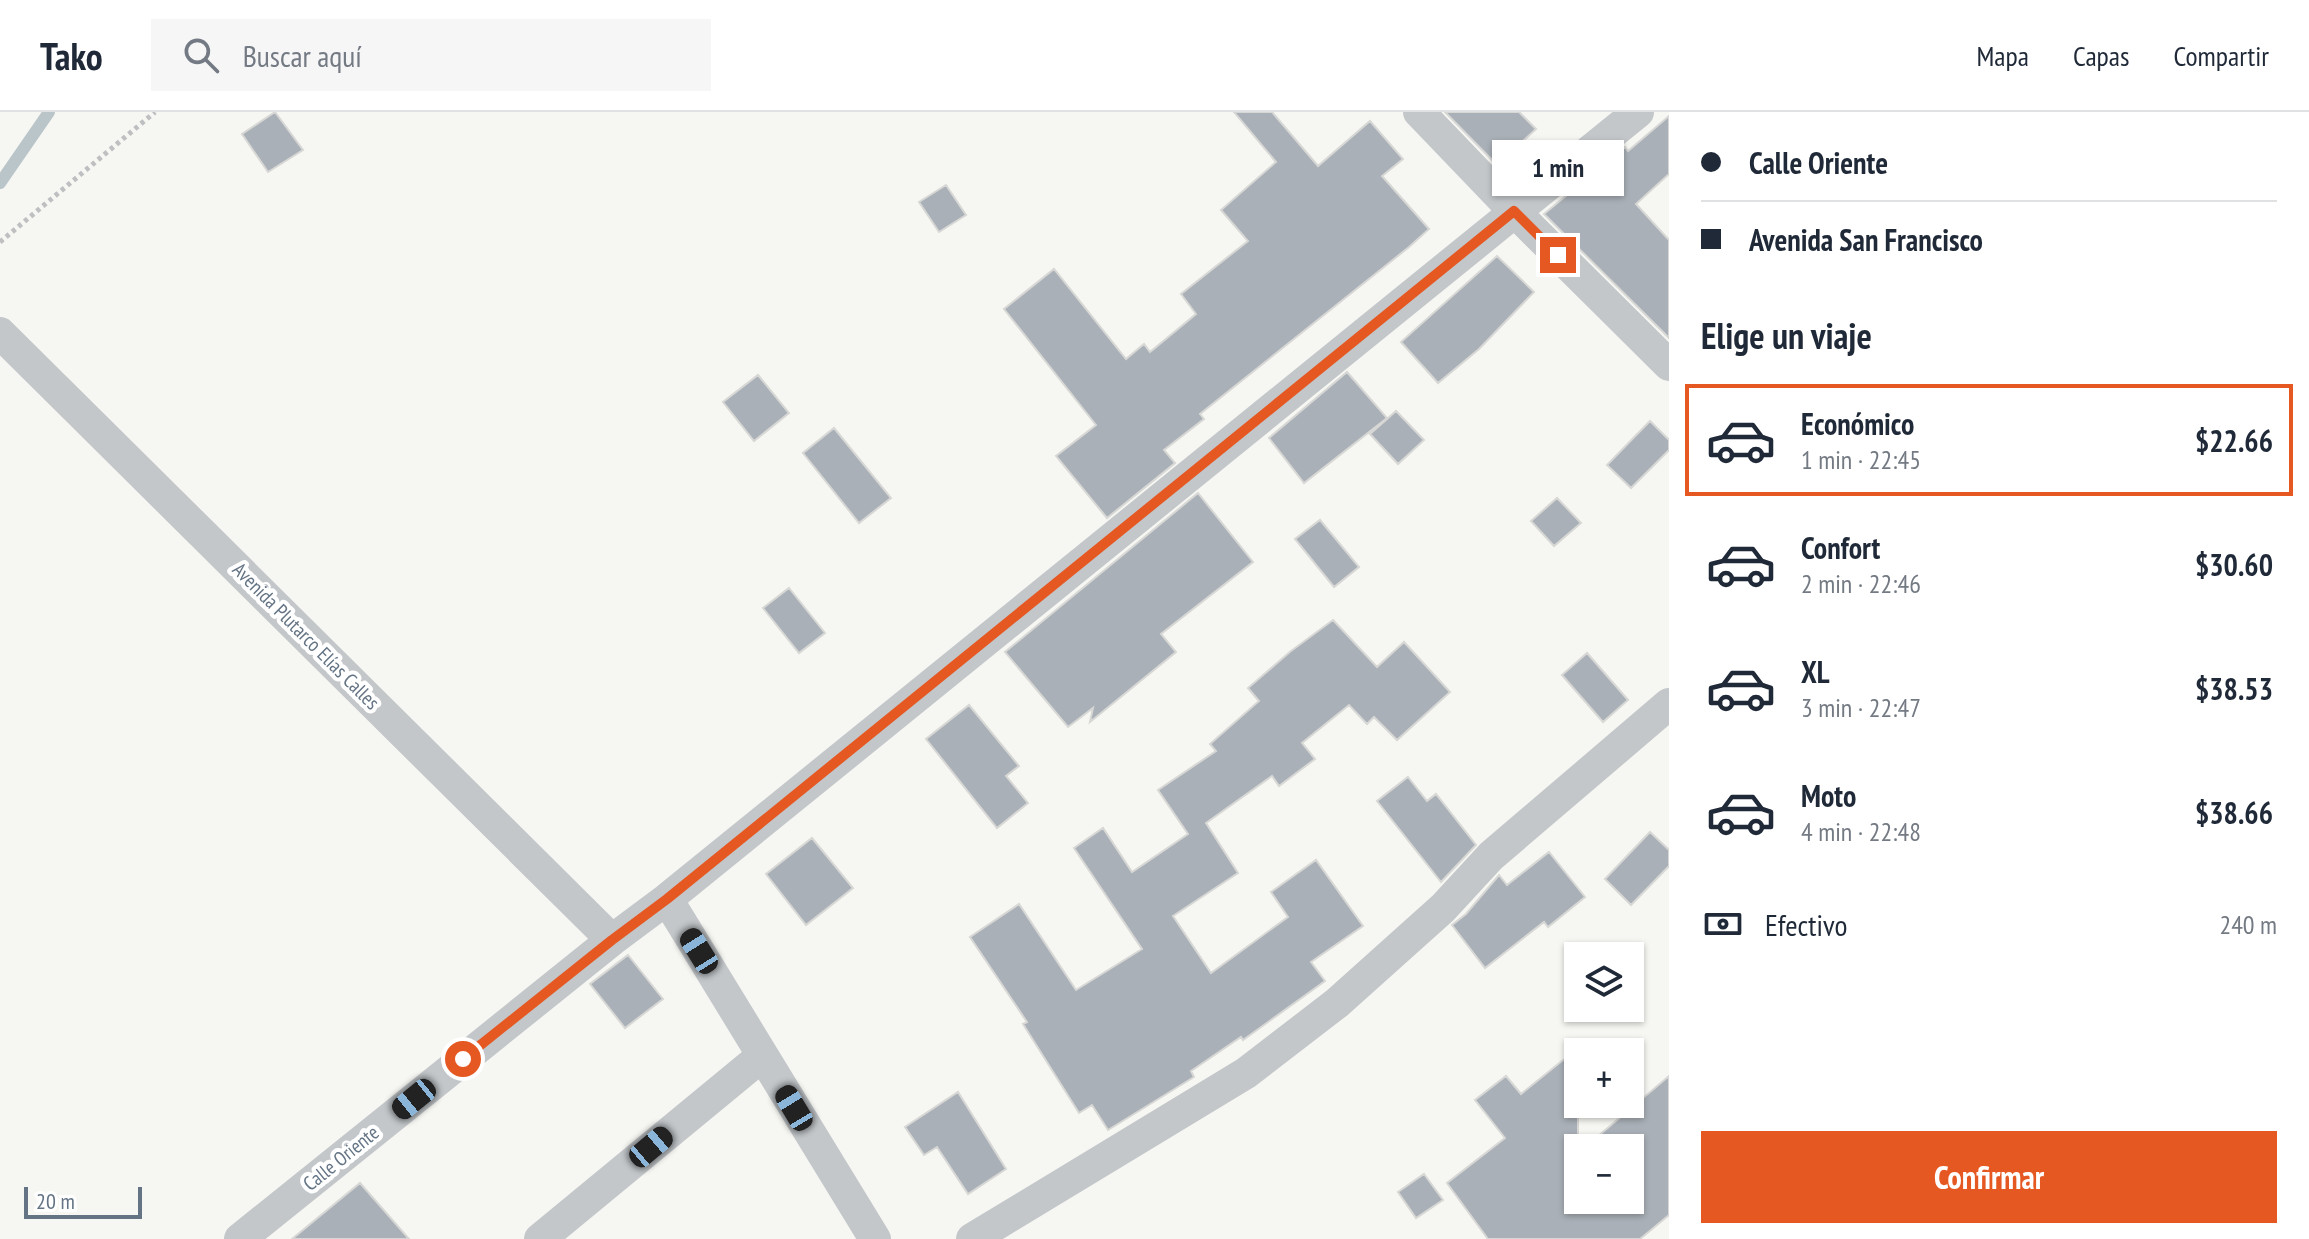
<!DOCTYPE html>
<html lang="es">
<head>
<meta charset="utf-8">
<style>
	:root { --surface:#fff; --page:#f6f6f7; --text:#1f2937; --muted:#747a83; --line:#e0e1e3; --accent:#e55822 }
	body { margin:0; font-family:"PT Sans Narrow",sans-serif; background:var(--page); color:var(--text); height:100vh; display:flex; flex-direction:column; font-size:30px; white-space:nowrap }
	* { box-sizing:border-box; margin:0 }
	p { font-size:26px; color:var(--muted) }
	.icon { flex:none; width:44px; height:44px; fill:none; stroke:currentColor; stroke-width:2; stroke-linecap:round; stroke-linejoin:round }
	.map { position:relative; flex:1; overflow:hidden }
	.drawer { display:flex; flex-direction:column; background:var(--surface); width:640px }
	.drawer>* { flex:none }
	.top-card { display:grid; align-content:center; height:176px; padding:0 32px; background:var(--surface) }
	.fabs { position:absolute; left:1564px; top:830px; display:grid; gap:16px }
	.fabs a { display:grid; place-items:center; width:80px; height:80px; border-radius:0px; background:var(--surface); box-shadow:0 2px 6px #0004; font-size:40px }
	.scale { position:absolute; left:24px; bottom:20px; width:118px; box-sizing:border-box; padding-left:8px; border:4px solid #647484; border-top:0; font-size:22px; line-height:28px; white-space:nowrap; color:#647484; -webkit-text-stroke:6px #fff; paint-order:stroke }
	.end { position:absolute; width:36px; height:36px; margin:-18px; border:10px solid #e55822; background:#fff; box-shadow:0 0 0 4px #fff }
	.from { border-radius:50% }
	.bubble { position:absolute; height:56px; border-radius:0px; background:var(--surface); box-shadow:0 2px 6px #0004; font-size:26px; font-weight:800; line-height:56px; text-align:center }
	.car { position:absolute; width:24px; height:48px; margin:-24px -12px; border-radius:10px; box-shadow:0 0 6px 2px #0007; background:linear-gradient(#222 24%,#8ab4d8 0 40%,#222 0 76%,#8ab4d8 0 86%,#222 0) }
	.top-card b { display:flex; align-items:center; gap:28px; height:76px; font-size:30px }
	.top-card b+b { border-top:2px solid var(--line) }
	.top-card i { width:20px; height:20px; background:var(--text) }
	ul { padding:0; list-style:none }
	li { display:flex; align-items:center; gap:24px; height:112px; margin:0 16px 12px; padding:0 16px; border:4px solid transparent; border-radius:0px }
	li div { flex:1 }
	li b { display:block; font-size:30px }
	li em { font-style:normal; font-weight:800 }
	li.current { border-color:var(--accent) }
	li>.icon { width:72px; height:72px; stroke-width:1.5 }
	h2 { padding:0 32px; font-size:36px; line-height:96px }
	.pay { display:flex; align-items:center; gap:20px; height:88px; padding:0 32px; font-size:30px }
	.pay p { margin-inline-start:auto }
	.cta { display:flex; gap:16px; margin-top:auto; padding:16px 32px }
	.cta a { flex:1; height:92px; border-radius:0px; background:var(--accent); color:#fff; font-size:32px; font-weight:800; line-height:92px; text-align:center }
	header { display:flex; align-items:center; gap:48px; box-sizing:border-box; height:112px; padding:0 40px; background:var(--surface); border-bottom:2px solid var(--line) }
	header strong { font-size:38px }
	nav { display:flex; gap:44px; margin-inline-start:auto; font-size:28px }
	.search { width:560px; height:72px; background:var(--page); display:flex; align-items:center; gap:20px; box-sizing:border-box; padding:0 28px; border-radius:0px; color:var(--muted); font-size:30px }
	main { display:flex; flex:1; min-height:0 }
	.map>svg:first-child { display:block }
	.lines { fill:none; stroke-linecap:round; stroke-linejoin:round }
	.stream { stroke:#bac5c9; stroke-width:12 }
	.building { fill:#a9b0b7; stroke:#d7d7d5; stroke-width:2 }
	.path { stroke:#bdbfc1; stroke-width:5; stroke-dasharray:4 4; stroke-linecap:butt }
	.street { stroke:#c3c7ca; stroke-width:32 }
	.route { stroke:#e55822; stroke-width:10 }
	.labels { text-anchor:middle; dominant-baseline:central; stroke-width:8; stroke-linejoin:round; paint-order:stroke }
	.street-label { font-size:20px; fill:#647484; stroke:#fff }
</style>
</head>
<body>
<header>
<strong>Tako</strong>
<div class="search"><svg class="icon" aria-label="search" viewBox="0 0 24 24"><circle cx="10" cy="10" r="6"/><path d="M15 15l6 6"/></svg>Buscar aquí</div>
<nav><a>Mapa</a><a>Capas</a><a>Compartir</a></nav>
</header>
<main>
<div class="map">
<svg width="1669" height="1127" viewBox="0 0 1669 1127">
	<rect width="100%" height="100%" fill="#f6f6f2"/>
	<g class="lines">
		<path class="stream" d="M0,71L49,0"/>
	</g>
	<path class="building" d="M275,0L303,38L268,60L242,22Z
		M1234,0H1272L1318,54L1370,9L1403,47L1382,64L1429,117L1409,135L1200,302L1204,307L1164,338L1175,351L1107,406L1056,344L1096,313L1004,197L1054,157L1126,247L1144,232L1150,240L1196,202L1181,182L1248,129L1221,98L1276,50Z
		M1445,0H1519L1536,17L1497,53Z
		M1669,4V62L1636,92L1669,128V226L1544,102L1625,35L1628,39Z
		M946,73L966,103L939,120L919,90Z
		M1497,144L1534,180L1479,237L1438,271L1401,230Z
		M1347,260L1387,306L1304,371L1269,326Z
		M758,263L789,301L754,329L723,290Z
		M1396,299L1424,328L1398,352L1370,322Z
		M1650,309L1669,328V338L1631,376L1607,353Z
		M834,316L891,386L859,411L803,341Z
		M1198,381L1253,450L1161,522L1176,540L1090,610L1093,596L1068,615L1005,540Z
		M1557,386L1581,411L1554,434L1531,409Z
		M1320,408L1359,455L1334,475L1295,427Z
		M789,476L825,521L799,541L763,496Z
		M1333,508L1377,555L1404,530L1450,580L1397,628L1374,605L1367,612L1349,593L1302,631L1315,647L1279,674L1272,664L1206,711L1238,761L1173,804L1211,861L1288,805L1271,780L1316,748L1363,814L1311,850L1325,869L1243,928L1241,925L1191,959L1194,965L1108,1018L1092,993L1079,1001L1023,912L1027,910L970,825L1019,792L1076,878L1142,837L1074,736L1103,716L1132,760L1188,722L1158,678L1216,639L1210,632L1259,589L1248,576L1291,539Z
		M1587,541L1628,588L1603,610L1562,563Z
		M969,593L1019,654L1006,664L1028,691L997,716L926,627Z
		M1408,665L1427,689L1436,682L1476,733L1441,770L1377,689Z
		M1650,720L1669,738V754L1631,793L1605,767Z
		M812,726L853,776L806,813L766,762Z
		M1549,740L1585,785L1548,815L1544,810L1485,856L1452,813L1466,802L1499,763L1507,773Z
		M628,843L663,887L625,916L590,872Z
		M1578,936V1088H1630V1036H1584L1669,964V1103L1640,1127H1488L1447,1071L1505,1026L1475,988L1506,964L1521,982Z
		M958,980L1006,1057L968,1082L937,1035L924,1043L905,1015Z
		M1424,1062L1443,1088L1416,1106L1398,1080Z
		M360,1071L409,1127H292Z"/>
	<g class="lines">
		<path class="path" d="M0,130L155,0"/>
		<path class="street" d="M1419,0L1514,99L1669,253
			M0,221L612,828
			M667,787L875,1127
			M240,1127L612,828L667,787L1638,0
			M540,1127L762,944
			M972,1127L1246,961L1337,891L1443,796L1491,744L1669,592"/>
	</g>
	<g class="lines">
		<path class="route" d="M463,947L612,828L667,787L1514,99L1558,143"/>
	</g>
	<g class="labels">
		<g class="street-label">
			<text transform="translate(306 524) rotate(45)">Avenida Plutarco Elías Calles</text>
			<text transform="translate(341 1046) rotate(-39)">Calle Oriente</text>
		</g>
	</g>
</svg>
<div class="fabs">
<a><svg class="icon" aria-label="layers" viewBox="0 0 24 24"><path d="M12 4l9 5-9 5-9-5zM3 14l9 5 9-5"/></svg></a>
<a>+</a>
<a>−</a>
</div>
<div class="scale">20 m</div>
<i class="end from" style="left:463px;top:947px"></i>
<i class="end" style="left:1558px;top:143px"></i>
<div class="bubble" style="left:1492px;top:28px;width:132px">1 min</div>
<i class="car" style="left:699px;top:839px;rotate:328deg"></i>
<i class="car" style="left:414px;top:987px;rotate:231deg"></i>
<i class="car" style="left:794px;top:996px;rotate:329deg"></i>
<i class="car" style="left:651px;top:1035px;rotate:50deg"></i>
</div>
<section class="drawer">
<div class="top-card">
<b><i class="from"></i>Calle Oriente</b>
<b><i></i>Avenida San Francisco</b>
</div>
<h2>Elige un viaje</h2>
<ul>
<li class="current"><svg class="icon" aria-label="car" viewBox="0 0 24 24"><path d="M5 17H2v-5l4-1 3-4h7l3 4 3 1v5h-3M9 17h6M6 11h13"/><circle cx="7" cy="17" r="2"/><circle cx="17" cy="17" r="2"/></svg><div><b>Económico</b><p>1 min · 22:45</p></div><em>$22.66</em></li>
<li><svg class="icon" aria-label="car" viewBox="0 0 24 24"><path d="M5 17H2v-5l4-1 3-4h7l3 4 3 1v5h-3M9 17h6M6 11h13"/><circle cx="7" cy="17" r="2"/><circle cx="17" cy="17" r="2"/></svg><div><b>Confort</b><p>2 min · 22:46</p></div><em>$30.60</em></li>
<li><svg class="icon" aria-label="car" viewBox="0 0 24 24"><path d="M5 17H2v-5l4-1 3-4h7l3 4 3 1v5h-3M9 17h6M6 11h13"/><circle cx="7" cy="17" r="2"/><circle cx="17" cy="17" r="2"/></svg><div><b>XL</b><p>3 min · 22:47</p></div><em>$38.53</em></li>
<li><svg class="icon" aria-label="car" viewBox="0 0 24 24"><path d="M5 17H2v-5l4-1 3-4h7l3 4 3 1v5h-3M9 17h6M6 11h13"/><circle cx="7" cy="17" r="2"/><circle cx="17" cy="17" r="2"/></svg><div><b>Moto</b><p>4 min · 22:48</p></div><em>$38.66</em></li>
</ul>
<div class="pay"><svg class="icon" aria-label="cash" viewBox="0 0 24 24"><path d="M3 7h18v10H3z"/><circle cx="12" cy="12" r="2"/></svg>Efectivo<p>240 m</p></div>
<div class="cta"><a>Confirmar</a></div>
</section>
</main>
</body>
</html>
